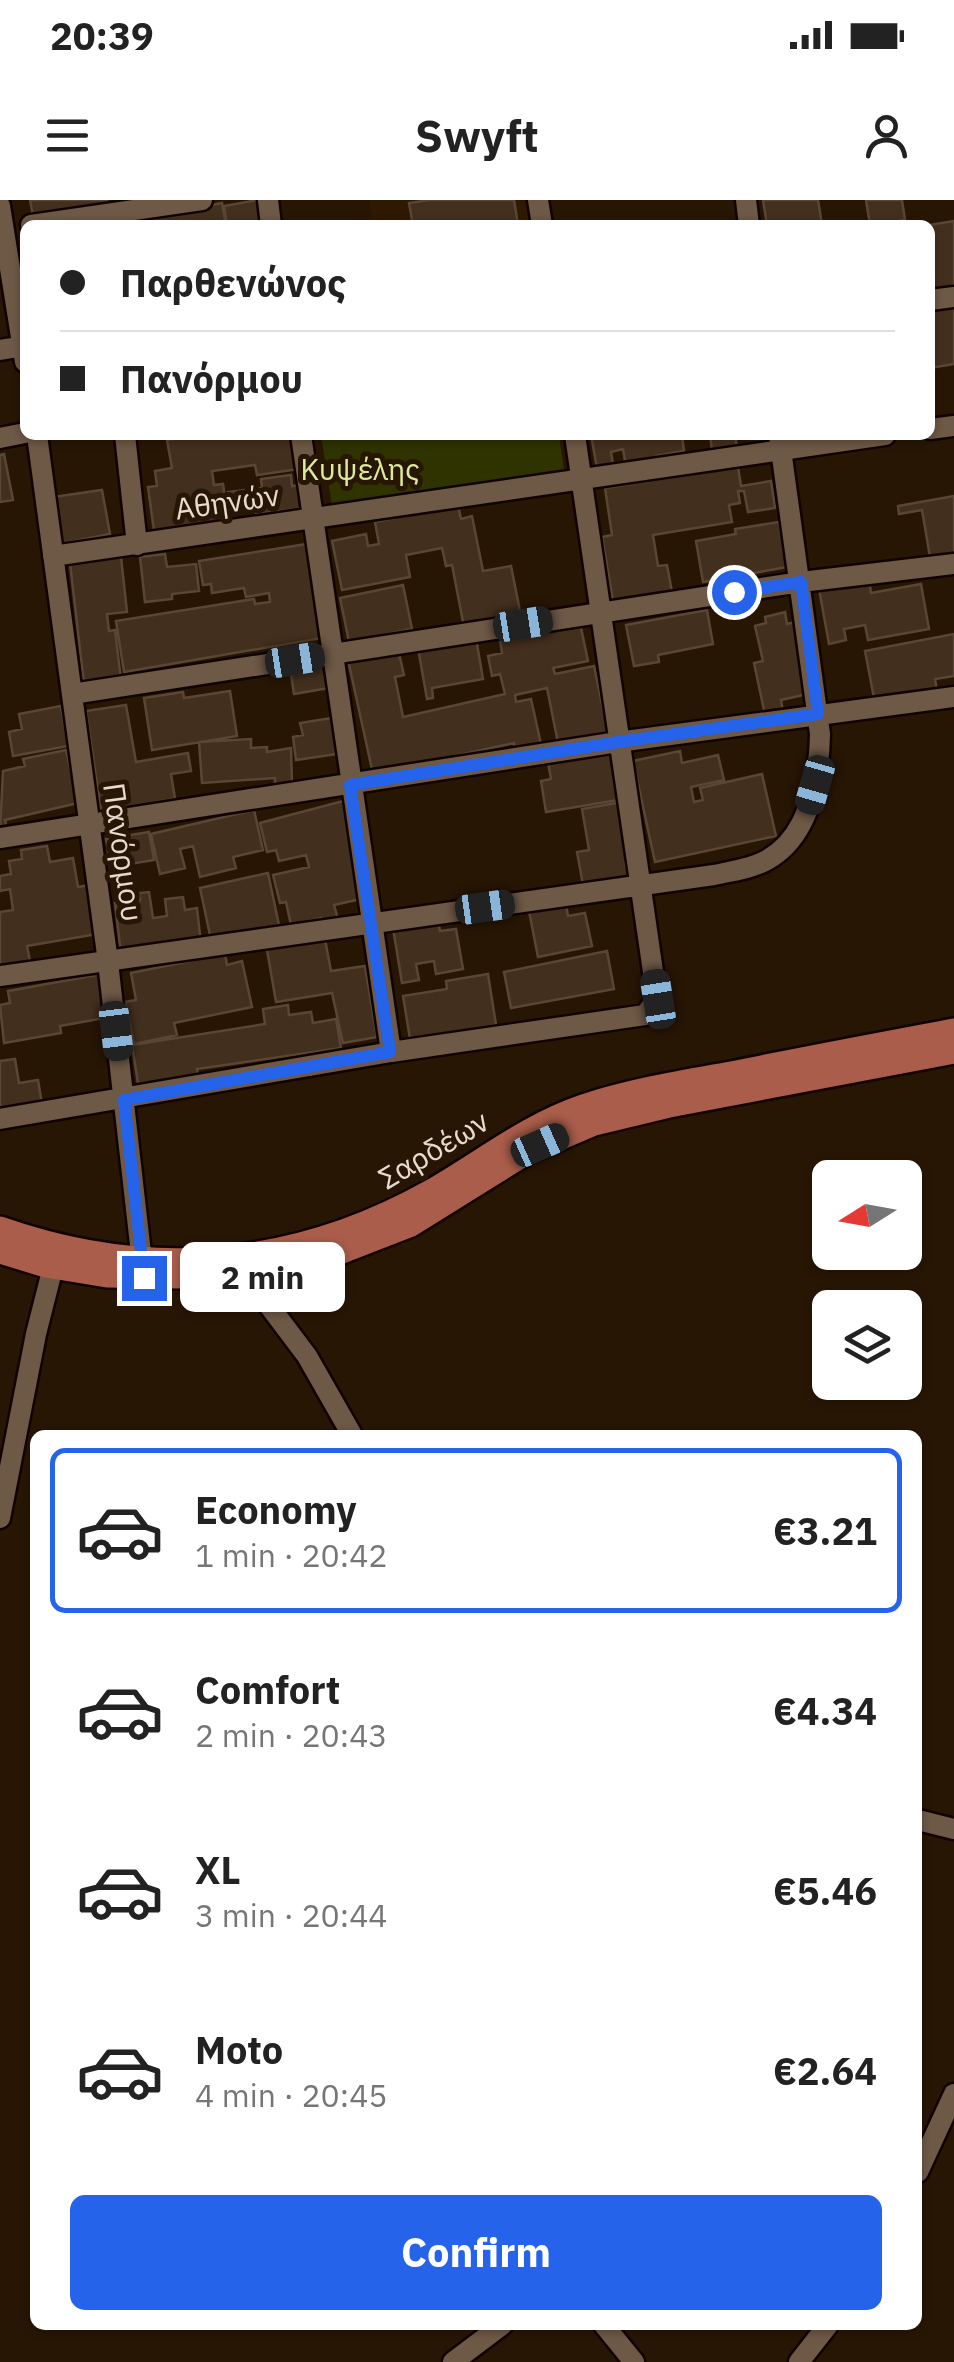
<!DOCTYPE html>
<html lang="en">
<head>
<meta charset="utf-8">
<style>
	:root { --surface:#fff; --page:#f6f6f6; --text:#222; --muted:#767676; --line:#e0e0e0; --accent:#2563eb }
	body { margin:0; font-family:"IBM Plex Sans",sans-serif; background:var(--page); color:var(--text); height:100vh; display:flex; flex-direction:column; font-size:38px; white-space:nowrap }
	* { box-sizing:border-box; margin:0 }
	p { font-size:32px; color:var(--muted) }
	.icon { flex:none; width:55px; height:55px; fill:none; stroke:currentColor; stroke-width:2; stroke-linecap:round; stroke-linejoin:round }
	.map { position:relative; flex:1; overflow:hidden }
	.panel { position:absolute; left:30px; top:1230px; width:892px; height:900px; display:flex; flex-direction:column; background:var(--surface); border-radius:15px; box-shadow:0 2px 8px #0004 }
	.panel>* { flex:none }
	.hud { position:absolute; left:20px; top:20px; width:915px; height:220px; border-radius:15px; box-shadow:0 2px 8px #0004; display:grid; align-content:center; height:220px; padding:0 40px; background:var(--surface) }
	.needle { width:65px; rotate:259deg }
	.fabs { position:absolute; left:812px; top:960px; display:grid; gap:20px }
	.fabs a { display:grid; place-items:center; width:110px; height:110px; border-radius:15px; background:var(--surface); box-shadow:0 2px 8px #0004; font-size:50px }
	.end { position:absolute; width:45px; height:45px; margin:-22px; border:12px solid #2563eb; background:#fff; box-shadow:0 0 0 5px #fff }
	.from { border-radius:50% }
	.bubble { position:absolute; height:70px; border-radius:15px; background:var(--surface); box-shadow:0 2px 8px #0004; font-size:32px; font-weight:700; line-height:70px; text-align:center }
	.car { position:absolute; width:30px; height:60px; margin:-30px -15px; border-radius:12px; box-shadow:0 0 8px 2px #0007; background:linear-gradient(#222 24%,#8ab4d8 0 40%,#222 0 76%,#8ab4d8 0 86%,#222 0) }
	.hud b { display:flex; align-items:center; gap:35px; height:95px; font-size:38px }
	.hud b+b { border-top:2px solid var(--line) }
	.hud i { width:25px; height:25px; background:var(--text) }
	ul { padding:18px 0 0; list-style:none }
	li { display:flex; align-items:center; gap:30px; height:165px; margin:0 20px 15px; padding:0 20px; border:5px solid transparent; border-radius:15px }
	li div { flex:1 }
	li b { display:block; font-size:38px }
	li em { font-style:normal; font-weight:700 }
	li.current { border-color:var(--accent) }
	li>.icon { width:90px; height:90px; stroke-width:1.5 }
	.cta { display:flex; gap:20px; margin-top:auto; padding:20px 40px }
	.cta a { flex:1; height:115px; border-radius:15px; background:var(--accent); color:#fff; font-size:40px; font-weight:700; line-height:115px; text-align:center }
	.status { display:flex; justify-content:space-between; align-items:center; height:70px; padding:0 50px; background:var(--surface); direction:ltr }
	.status svg { height:28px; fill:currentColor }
	header { display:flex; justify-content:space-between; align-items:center; height:130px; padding:0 40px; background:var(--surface); font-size:45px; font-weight:700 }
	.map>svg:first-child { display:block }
	.built { fill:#301903 }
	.green { fill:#2e3300 }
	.building { fill:#432f1e; stroke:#5a4634; stroke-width:2.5 }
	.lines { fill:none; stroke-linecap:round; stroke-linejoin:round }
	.minor-casing { stroke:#100300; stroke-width:25 }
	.major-casing { stroke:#100300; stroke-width:30 }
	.minor { stroke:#6e5846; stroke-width:20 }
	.major { stroke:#a95d4a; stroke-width:25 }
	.route { stroke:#2563eb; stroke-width:12 }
	.labels { text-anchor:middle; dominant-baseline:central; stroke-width:10; stroke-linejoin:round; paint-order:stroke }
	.park-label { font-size:30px; fill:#dce99b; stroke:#281605 }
	.street-label { font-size:30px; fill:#e7dbd0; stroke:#281605 }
</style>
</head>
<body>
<div class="status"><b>20:39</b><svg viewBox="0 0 49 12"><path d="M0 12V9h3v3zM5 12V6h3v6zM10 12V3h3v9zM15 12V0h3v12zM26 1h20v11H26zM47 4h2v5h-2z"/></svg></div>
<header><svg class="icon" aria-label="menu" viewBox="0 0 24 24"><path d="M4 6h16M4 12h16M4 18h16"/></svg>Swyft<svg class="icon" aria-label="person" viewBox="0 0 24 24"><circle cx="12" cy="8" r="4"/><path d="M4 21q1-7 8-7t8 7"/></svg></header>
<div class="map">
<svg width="954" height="2162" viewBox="0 0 954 2162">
	<rect width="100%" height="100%" fill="#281605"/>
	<path class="built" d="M369,0H526L530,25H373Z"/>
	<path class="green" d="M321,235H559L564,270L332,306Z"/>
	<path class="building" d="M30,0H107L108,6L34,21Z
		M258,0L262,25H227L224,6Z
		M429,0H514L518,25H413L409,3Z
		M763,0H818L822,25H767Z
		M866,0H902L905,20L870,25Z
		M222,3L226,25H130L129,20Z
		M954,21V86L930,90L929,25Z
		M954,103V164L930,168V114L933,107Z
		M202,235H294L299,269L257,275L255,265L212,271L214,285L223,284L229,327L155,338L148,287L157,286L155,271L172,268L167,240Z
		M591,235H682L684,251L656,256L657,262L626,267L623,249L611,252L614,271L598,274Z
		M710,235H735L738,255L713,259Z
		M4,254L13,300L0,302V255Z
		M738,267L741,286L771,281L775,308L748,312L744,291H738L740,303L729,305L732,322L653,335L658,366L667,365L672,392L613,401L602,337L612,335L605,288Z
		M291,275L292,286L301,285L304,308L256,314L254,301L230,304L228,292L262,288L261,279Z
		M102,290L110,334L60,344L53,297Z
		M954,296V353L930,357L922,310L899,314L898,306Z
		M458,305L461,319L472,316L483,371L511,366L521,416L464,427L452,365L446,366L442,348L406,355L410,377L342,390L332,341L366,334L368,346L379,344L375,322Z
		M779,322L781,333L788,332L793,366L703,382L696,341L736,334L735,329Z
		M307,344L328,437L124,472L116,421L254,399L255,404L270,402L269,393L246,397L244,388L212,393L211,384L203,385L199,361Z
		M165,354L167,367L196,364L199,391L172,394V399L145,402L140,357Z
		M121,357L127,412L107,414L109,431L115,430L121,480L84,484L70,363Z
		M869,380L871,393L921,384L929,429L868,440L865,425L844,429L846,440L829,444L819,389Z
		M403,385L412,429L349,442L340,398Z
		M707,410L713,444L658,455L659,462L634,466L626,425Z
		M785,412L787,424L799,421L812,493L781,500L783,512L765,515L754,463L763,461L755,426L766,423L765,417Z
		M580,423L588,461L553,468L555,474L594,466L608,532L558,543L547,488L515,495L516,502L531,499L541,544L515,549L514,543L373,574L348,460L398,449L404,475L395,477L403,517L505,494L500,474L492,476L488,456L502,453L500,440Z
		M954,434V476L935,479L937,491L875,503L865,451Z
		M476,438L483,479L432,488L433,498L427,499L418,448Z
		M325,462L329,488L294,494L290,468Z
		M230,491L237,536L152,550L144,498L183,492L184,498Z
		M126,505L136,562L188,553L191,571L171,574L175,599L101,611L86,511Z
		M61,506L68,546L13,556L9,532L22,529L19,514Z
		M332,518L337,554L296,560L293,537L303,535L300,523Z
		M251,539V548L267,547V552L291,548L292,587L275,588V578L202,583L199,542Z
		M66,550L78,603L5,620L7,629L0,631L3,571L25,566L23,559Z
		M615,551L624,599L546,612L541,581L551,579L548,562Z
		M680,551L682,563L718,555L724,580L691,587L694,602L703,600L700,588L762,574L776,636L655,662L633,561Z
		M343,601L365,698L334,705L338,719L321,723V718L291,725L286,702L280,703L273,675L309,667L306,655L279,661L276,650L267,652L260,623Z
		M622,602L633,661L625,662L628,677L583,685L577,652L589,650L582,609Z
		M254,610L263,650L233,657L236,668L200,677L193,646L180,649L185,668L160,674L151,634Z
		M149,632L154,660L111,667L106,639Z
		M47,646L50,662L73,658L78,687L95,684L103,733L27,746L30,761L0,766V712L13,710L10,689L0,691V676L11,674L9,661L22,659L21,650Z
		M268,673L279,725L211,740L200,688Z
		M149,692L153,718L167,716L165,699L183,697L185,710L197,708L201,744L121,754L115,703L140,700L139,693Z
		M566,704L568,716L585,713L592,746L538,757L529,711Z
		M438,720L440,731L456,729L463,769L436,774L434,761L416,764L419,780L402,783L393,728Z
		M324,734L331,771L365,766L377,837L343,843L332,793L276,802L266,744Z
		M607,751L614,789L511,808L504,772Z
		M225,754L227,765L242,761L252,807L174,823L177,835L134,844L125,802L136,800L131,773Z
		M102,774L110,817L60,826L61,833L4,843L0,805L10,803L8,791Z
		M488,774L496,825L410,839L403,796L447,789L446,781Z
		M288,805L289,815L311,812L313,823L336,819L341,848L197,869L199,881L139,890L132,845L265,824L263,809Z
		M15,859L19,883L38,880L42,904L0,911V861Z"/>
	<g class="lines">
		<defs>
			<path id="minor" d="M268,0L271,25
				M538,0L542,25
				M746,0L749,25
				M0,6L25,162
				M31,25L202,0
				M930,100L954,97
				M0,150L25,146
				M930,229L954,226
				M37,235L108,762L143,1071
				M125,235L137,345
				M301,235L391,852
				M0,238L25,233
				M53,356L885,235
				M72,494L801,382L954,364
				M0,638L618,542L954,497
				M0,776L714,675C732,671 751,669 767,660C810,636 819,578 820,534L779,235
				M0,919L391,852L645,815L657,799L575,235
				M248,1065L258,1091L307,1156L352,1235
				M0,1318L36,1134L53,1067
				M918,1620L954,1629
				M918,1972L954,1894
				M604,2125L634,2162
				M453,2162L502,2125
				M799,2162L828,2125"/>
			<path id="major" d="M0,1029C148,1081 294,1069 431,992C482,963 527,926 583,907C631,891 681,883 731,874C805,859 880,845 954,831
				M0,1051L46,1065L107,1075L251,1077L316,1061L411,1024L528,951L594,923L669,905L954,851"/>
		</defs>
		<use href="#minor" class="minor-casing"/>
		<use href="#major" class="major-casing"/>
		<use href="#minor" class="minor"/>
		<use href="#major" class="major"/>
	</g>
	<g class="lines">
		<path class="route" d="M144,1078L124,900L390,852L350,585L618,542L818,514L801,382L734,392"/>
	</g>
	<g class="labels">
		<g class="park-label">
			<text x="360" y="268">Κυψέλης</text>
		</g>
		<g class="street-label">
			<text transform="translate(227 301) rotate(-8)">Αθηνών</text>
			<text transform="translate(124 652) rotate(82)">Πανόρμου</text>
			<text transform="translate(433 949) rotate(-31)">Σαρδέων</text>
		</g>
	</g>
</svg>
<div class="fabs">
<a><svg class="needle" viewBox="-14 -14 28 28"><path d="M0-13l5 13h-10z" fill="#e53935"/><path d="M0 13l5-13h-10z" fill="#767676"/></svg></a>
<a><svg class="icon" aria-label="layers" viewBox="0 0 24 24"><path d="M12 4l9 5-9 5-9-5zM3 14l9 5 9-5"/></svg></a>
</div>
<i class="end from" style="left:734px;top:392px"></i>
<i class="end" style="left:144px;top:1078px"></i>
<div class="bubble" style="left:180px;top:1042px;width:165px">2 min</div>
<i class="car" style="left:523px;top:424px;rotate:81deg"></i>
<i class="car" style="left:295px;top:460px;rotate:81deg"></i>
<i class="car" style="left:815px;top:585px;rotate:196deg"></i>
<i class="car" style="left:485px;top:707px;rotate:82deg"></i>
<i class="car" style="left:658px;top:799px;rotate:351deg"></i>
<i class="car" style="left:116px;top:831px;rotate:173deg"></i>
<i class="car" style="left:540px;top:945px;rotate:66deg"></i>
<div class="hud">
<b><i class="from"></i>Παρθενώνος</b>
<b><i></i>Πανόρμου</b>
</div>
<section class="panel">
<ul>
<li class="current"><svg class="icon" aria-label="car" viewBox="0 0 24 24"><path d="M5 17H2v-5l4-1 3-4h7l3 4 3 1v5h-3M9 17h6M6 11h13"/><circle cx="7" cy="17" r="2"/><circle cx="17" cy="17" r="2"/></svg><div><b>Economy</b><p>1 min · 20:42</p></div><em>€3.21</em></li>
<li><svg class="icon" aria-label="car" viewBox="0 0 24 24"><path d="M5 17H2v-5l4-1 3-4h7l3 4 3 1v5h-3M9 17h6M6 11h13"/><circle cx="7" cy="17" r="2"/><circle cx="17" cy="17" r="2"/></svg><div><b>Comfort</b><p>2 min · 20:43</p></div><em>€4.34</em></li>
<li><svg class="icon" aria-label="car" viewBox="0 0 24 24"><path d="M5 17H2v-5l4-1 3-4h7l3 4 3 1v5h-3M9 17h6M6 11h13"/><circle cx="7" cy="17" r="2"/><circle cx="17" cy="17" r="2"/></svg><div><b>XL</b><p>3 min · 20:44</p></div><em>€5.46</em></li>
<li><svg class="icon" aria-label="car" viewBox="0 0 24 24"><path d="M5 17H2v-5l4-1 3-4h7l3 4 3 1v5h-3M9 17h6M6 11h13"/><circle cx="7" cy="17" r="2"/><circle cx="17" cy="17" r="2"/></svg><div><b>Moto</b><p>4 min · 20:45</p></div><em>€2.64</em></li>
</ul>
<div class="cta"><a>Confirm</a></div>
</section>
</div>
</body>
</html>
